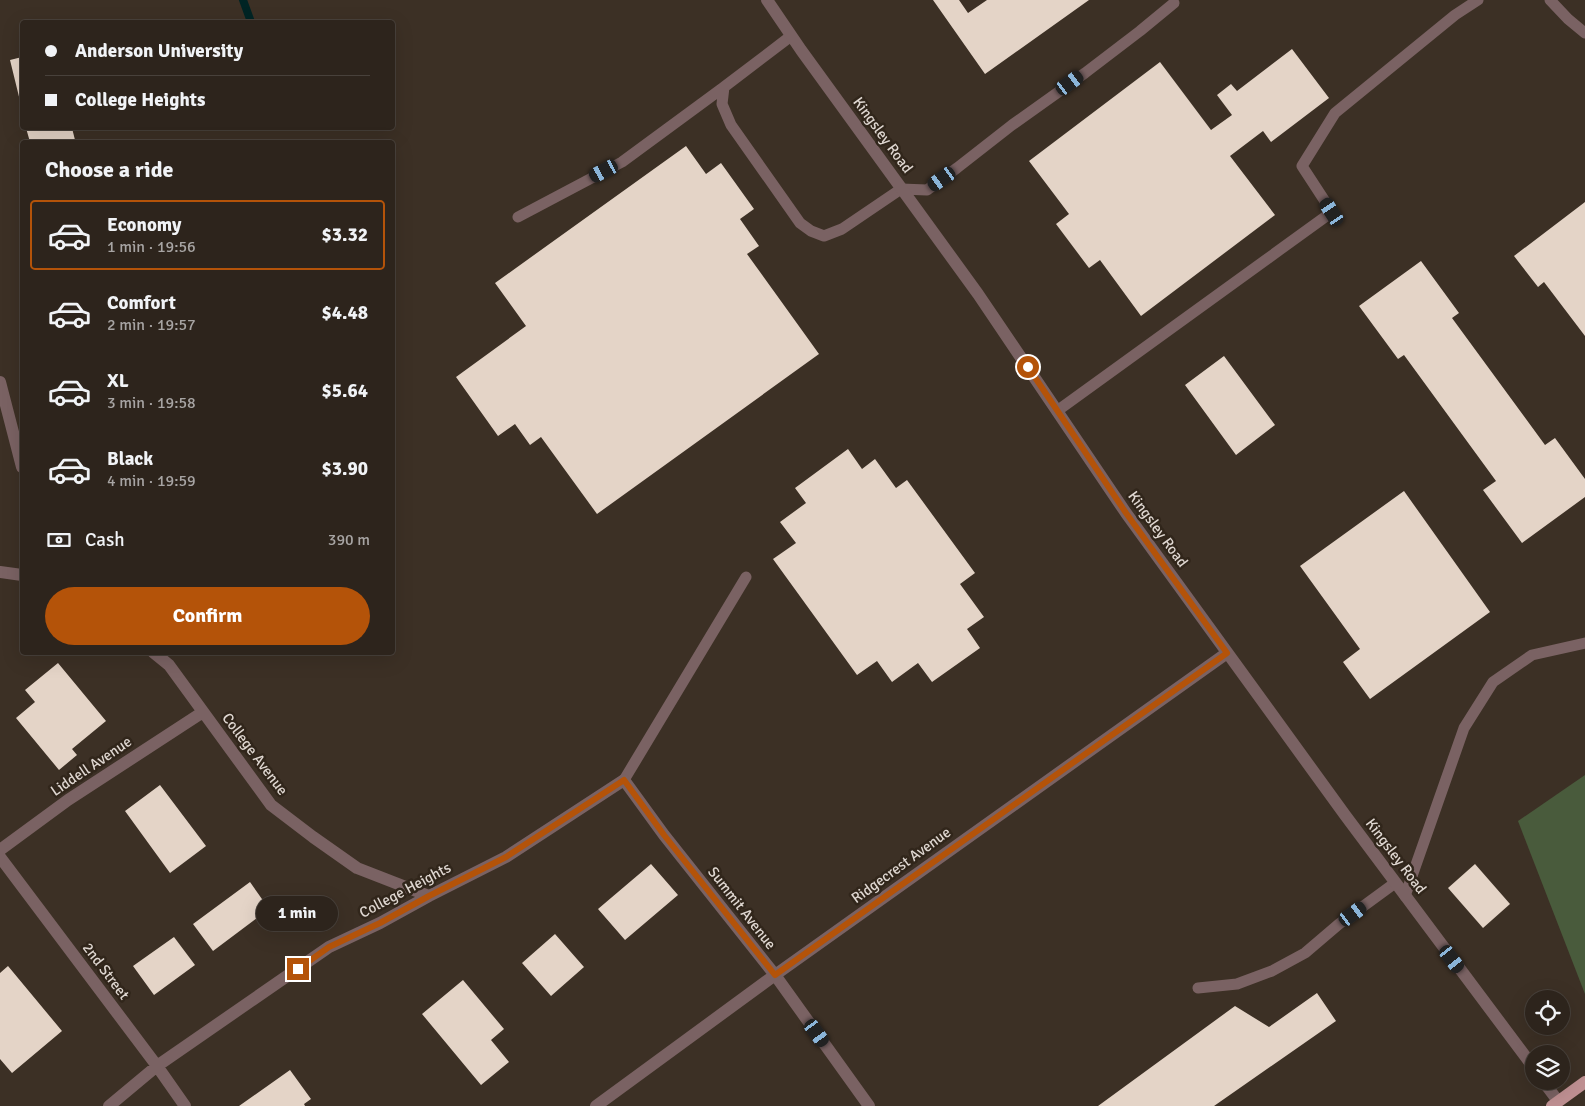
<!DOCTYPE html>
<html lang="en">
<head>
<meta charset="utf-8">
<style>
	:root { --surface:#2d241c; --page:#393029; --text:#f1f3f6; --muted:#a7a4a3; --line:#48413b; --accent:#b45309 }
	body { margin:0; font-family:Signika,sans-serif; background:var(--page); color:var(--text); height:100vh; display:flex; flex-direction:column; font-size:19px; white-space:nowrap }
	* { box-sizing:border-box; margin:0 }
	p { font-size:16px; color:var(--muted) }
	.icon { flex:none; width:28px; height:28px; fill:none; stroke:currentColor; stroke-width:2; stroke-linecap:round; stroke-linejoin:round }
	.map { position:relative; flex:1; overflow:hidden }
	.details { position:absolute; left:20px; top:140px; width:375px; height:515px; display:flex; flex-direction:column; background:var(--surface); border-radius:5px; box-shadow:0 5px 20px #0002,0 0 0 1px var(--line) }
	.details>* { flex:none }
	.guide { position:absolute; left:20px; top:20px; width:375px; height:110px; border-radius:5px; box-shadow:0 5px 20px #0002,0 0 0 1px var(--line); display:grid; align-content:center; height:110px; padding:0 25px; background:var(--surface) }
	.controls { position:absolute; left:1525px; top:990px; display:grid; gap:10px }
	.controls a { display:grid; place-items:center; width:45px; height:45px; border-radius:50%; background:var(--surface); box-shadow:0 5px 20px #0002,0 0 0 1px var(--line); font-size:25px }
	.end { position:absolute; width:22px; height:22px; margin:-11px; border:6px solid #b45309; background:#fff; box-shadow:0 0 0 2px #fff }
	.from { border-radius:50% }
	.bubble { position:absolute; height:35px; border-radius:18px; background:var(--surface); box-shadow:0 5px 20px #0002,0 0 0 1px var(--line); font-size:16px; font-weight:700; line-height:35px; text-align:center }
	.car { position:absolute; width:15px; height:30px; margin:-15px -8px; border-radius:6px; box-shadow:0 0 4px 1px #0007; background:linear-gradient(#222 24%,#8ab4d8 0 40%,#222 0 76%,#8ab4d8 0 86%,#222 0) }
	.guide b { display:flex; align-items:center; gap:18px; height:48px; font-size:19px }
	.guide b+b { border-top:1px solid var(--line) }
	.guide i { width:12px; height:12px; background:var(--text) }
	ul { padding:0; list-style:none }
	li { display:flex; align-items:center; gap:15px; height:70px; margin:0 10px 8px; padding:0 15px; border:2px solid transparent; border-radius:5px }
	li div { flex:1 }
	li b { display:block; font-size:19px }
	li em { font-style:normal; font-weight:700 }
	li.current { border-color:var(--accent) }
	li>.icon { width:45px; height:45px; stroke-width:1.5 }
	h2 { padding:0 25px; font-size:22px; line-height:60px }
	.pay { display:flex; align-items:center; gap:12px; height:55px; padding:0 25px; font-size:19px }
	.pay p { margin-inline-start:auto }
	.primary-button { display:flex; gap:10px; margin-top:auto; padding:10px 25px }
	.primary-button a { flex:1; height:58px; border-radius:30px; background:var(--accent); color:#fff; font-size:20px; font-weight:700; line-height:58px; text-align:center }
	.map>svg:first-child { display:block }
	.green { fill:#495b3c }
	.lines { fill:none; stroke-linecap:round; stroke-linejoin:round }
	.stream { stroke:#002424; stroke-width:8 }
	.building { fill:#e4d4c7 }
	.lane { stroke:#7a6263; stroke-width:11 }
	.street { stroke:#7a6263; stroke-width:12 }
	.primary { stroke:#bf9092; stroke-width:12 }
	.route { stroke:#b45309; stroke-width:6 }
	.labels { text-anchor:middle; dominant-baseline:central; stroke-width:5; stroke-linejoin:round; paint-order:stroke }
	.street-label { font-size:15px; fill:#dfd7d1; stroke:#31261b }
</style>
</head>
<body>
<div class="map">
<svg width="1585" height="1106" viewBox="0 0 1585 1106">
	<rect width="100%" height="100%" fill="#3c3025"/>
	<path class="green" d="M1585,775V994L1518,821Z"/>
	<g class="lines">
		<path class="stream" d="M243,0L251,22"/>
	</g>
	<path class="building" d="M933,0H959L968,13L987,0H1089L985,74Z
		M1292,49L1329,98L1271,142L1263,131L1230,156L1275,215L1141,316L1100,260L1089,268L1056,224L1069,214L1029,161L1160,62L1211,130L1232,115L1217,95L1231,84L1237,91Z
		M22,57V109L10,60Z
		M26,128H72L75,140L64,142H30Z
		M686,146L706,174L721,163L754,209L740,219L759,246L747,254L819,354L597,514L541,437L530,445L515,424L498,436L456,377L526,326L495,283Z
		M1585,202V336L1544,282L1538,287L1514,256Z
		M1421,261L1459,313L1452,318L1545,445L1555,438L1585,479V497L1522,543L1483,490L1496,481L1404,355L1398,359L1359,306Z
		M1224,356L1275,425L1236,455L1185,385Z
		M848,449L862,469L875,459L896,488L907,480L975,573L960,584L984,617L967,629L980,648L932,682L918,663L892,682L877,661L857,675L773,559L796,543L780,522L806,503L795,488Z
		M1404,491L1490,612L1370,699L1343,662L1360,649L1300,566Z
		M58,663L106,721L72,749L77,755L59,770L16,718L35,702L25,690Z
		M160,785L206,846L170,873L125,811Z
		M651,864L678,895L625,940L598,909Z
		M1475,864L1510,904L1483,928L1448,888Z
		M250,882L269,909L213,951L193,924Z
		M555,934L584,967L551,996L522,963Z
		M174,937L195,965L154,995L133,966Z
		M8,966L62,1031L12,1073L0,1059V973Z
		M463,980L504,1029L491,1040L509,1062L481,1085L422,1014Z
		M1317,993L1336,1021L1214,1106H1098L1235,1006L1269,1027Z
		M290,1070L311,1099L304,1104L305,1106H239Z"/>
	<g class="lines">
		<path class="lane" d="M1550,0L1568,19L1585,33
			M791,36L724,87L722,104L731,125L800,223L811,231L824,236L842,229L901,189L927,190L957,168L1012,125L1085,73L1140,31L1174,3
			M518,217L622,162L724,87
			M1057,411L1332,212L1302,166L1335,113L1455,15L1478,0
			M624,780L746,577
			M1405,896L1464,728L1493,682L1532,655L1585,643
			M1198,988L1237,984L1272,971L1305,953L1339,924L1395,883"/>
		<path class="street" d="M767,0L801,50L978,294L1126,513L1345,815L1534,1068
			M0,382L22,467
			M0,572L22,575
			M153,652L169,665L271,805L313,837L357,868L429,896
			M0,850L68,800L203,712
			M0,857L157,1066L185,1106
			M1543,1081L1558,1101
			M109,1106L157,1066L329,947L380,923L429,896L506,857L624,780L664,835L775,975L869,1106
			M596,1106L775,975L1227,653"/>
		<path class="primary" d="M1552,1106L1585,1082"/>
	</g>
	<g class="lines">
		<path class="route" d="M298,969L329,947L380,923L429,896L506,857L624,780L664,835L775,975L1227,653L1126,513L1028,367"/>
	</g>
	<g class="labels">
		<g class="street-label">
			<text transform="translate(883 135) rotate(54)">Kingsley Road</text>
			<text transform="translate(1158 529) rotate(54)">Kingsley Road</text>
			<text transform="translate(255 754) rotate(53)">College Avenue</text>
			<text transform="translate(91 766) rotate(-34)">Liddell Avenue</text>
			<text transform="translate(1396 856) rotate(53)">Kingsley Road</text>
			<text transform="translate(901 865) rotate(-36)">Ridgecrest Avenue</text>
			<text transform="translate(405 890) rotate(-28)">College Heights</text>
			<text transform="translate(742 908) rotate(52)">Summit Avenue</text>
			<text transform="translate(106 971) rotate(53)">2nd Street</text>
		</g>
	</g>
</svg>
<div class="controls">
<a><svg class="icon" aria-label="locate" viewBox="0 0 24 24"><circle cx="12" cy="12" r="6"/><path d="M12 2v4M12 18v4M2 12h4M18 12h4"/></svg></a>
<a><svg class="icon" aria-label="layers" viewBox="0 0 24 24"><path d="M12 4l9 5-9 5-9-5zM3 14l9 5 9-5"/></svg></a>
</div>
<i class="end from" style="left:1028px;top:367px"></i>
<i class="end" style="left:298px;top:969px"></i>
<div class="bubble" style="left:256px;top:896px;width:82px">1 min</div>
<i class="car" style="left:1070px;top:83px;rotate:54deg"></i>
<i class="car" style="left:604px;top:171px;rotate:242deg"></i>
<i class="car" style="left:942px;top:179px;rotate:235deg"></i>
<i class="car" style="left:1332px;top:212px;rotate:327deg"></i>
<i class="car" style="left:1353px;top:914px;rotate:54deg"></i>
<i class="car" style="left:1452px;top:959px;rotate:143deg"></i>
<i class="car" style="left:817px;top:1033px;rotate:144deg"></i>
<div class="guide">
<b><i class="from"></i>Anderson University</b>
<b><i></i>College Heights</b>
</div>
<section class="details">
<h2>Choose a ride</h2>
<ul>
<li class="current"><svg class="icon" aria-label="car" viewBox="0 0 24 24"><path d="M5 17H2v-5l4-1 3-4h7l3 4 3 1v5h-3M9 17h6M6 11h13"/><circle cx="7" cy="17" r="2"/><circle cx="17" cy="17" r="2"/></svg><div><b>Economy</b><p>1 min · 19:56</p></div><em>$3.32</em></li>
<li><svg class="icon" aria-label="car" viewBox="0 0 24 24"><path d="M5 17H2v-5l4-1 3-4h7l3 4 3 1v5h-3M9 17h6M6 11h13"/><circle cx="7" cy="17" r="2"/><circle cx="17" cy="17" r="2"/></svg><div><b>Comfort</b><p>2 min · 19:57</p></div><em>$4.48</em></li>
<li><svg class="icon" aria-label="car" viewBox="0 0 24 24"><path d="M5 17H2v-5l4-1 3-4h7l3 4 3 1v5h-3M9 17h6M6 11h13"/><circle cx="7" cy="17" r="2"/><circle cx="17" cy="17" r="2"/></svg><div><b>XL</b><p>3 min · 19:58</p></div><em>$5.64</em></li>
<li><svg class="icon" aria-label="car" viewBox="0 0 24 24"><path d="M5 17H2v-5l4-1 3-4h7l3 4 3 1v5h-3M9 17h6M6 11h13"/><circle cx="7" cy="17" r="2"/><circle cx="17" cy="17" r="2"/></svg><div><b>Black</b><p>4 min · 19:59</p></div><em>$3.90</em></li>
</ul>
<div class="pay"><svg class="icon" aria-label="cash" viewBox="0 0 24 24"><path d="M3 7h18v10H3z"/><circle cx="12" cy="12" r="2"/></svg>Cash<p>390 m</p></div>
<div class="primary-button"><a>Confirm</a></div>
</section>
</div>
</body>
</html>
